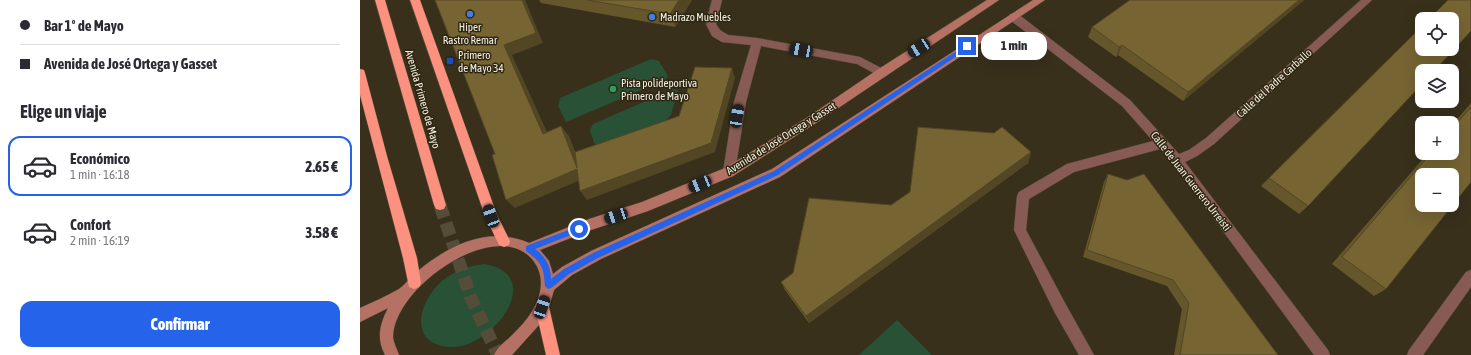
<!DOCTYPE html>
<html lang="es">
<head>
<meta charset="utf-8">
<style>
	:root { --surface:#fff; --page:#f2f2f3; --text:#2b2b33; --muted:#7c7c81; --line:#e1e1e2; --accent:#2563eb }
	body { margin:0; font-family:"Asap Condensed",sans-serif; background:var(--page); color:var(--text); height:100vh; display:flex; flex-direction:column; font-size:15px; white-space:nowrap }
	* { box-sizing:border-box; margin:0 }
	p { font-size:13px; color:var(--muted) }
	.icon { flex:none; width:22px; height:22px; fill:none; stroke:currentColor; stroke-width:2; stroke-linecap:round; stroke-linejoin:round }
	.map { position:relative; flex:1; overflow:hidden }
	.panel { display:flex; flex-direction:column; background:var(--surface); width:360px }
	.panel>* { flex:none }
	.hud { display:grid; align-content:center; height:88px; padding:0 20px; background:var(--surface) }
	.tools { position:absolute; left:1055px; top:12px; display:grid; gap:8px }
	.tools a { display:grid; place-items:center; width:44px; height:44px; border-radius:8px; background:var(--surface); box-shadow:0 4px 16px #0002; font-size:20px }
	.end { position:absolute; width:18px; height:18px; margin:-9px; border:5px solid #2563eb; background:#fff; box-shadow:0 0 0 2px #fff }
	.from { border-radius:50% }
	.bubble { position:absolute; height:28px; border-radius:12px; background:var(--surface); box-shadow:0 4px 16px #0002; font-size:13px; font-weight:800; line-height:28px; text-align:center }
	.car { position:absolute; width:12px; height:24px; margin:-12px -6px; border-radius:5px; box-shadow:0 0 3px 1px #0007; background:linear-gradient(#222 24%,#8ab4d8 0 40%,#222 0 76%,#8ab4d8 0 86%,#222 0) }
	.hud b { display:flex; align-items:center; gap:14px; height:38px; font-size:15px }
	.hud b+b { border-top:1px solid var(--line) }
	.hud i { width:10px; height:10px; background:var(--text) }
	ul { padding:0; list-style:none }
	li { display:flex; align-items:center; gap:12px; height:60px; margin:0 8px 6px; padding:0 12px; border:2px solid transparent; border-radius:12px }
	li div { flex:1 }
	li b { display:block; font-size:15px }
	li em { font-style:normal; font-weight:800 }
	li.current { border-color:var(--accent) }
	li>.icon { width:36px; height:36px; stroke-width:1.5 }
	h2 { padding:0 20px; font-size:18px; line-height:48px }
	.action { display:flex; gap:8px; margin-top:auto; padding:8px 20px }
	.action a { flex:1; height:46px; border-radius:12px; background:var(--accent); color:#fff; font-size:16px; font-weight:800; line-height:46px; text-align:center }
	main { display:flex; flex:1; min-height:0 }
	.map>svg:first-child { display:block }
	.green { fill:#285136 }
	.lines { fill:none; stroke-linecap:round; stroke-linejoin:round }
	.highway-tunnel { stroke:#554d39; stroke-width:13; stroke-dasharray:13 6; stroke-linecap:butt }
	.street-casing { stroke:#534b37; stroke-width:1 }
	.secondary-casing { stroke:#534b37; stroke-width:1 }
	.highway-casing { stroke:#534b37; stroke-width:1 }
	.street { fill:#875b53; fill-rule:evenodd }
	.secondary { fill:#b67165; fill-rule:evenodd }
	.highway { fill:#fb917e; fill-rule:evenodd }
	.wall { fill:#65562c }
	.shaded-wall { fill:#534624 }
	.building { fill:#766433; stroke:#534624; fill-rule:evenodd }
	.route { fill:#2563eb }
	.shop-dot { fill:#3f7fe0; stroke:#2e2611; stroke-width:1.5 }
	.transit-dot { fill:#1a4fb4; stroke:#2e2611; stroke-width:1.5 }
	.leisure-dot { fill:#2e9e5b; stroke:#2e2611; stroke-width:1.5 }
	.labels { text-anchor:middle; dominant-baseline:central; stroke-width:3; stroke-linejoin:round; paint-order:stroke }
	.poi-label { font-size:11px; fill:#f7f2e5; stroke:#2e2611; text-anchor:start }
	.street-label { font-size:11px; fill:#f7f2e5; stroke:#2e2611 }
</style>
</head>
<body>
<main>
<section class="panel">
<div class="hud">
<b><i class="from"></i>Bar 1º de Mayo</b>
<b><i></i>Avenida de José Ortega y Gasset</b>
</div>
<h2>Elige un viaje</h2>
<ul>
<li class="current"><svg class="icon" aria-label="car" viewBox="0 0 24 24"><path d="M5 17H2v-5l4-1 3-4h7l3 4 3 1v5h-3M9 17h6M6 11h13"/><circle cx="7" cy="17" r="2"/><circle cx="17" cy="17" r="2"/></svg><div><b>Económico</b><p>1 min · 16:18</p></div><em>2.65 €</em></li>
<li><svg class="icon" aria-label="car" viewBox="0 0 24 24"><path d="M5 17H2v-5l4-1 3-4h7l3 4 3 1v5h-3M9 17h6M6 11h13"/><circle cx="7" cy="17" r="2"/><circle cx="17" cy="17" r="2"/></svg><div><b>Confort</b><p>2 min · 16:19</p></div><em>3.58 €</em></li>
</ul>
<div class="action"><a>Confirmar</a></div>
</section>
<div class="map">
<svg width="1111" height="355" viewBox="0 0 1111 355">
	<rect width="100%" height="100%" fill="#38301b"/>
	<path class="green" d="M291,59L299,61L308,76L305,80L206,122L198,106L200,98Z
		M313,89L318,90L311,115L305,121L236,145L234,143L230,130L233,124Z
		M124,264C188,274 133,349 91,347C48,345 57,303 82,281C94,271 108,266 124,264Z
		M537,320L572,355H499Z"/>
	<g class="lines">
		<path class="highway-tunnel" d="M80,205L111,298L138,355"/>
		<defs>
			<path id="street" d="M352,0H362L356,24L360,30L368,35L397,38L500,57L525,70L526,73L525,76L521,77L497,64L401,46L386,102L375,172L373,176L369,177L365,176L363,172L374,102L391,45L362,42L352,36L346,24Z
				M1001,0H1012L854,144L837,156L825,162L968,350L970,355H954L813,163L800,149L714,172L669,199L666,230L705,303L734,355H719L695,313L654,230L657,196L659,192L707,164L793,141L762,106L650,20L649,17L650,14H658L770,100L819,154L829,150L846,138Z
				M1111,270V287L1063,355H1047L1049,350L1106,272Z"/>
			<path id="secondary" d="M627,0H639L456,123L373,176L288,211L231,230L180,250L189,261L193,274L202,267L231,251L412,169L673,0H685L420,177L241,259L212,275L194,290L189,307L179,325L152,355H134C137,348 142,344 148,339C162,326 176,311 180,292C182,282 181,272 175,263C141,212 32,287 33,338C34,344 37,349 39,355H25C16,338 20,324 28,308L0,322V308C13,302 27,296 39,289C46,284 52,275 59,270C91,244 129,226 169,243L229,219L282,202L365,168L448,117L517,70Z"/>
			<path id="highway" d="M15,0H25L86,205L84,209L80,210L76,209L74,205Z
				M50,0H60L137,215L150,241L149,245L144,247L139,245L125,216Z
				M0,69L4,70L5,73L27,156L57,258L61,283L59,287L54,289L49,287L43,258L0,95Z
				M182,300L187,302L189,307L200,355H186L175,307L177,302Z"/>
		</defs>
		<use href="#street" class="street-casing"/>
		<use href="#secondary" class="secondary-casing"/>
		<use href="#highway" class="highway-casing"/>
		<use href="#street" class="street"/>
		<use href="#secondary" class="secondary"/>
		<use href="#highway" class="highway"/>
	</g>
	<path class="wall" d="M179,0H332L315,27L181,3Z
		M770,0H944L823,101L758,55L756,57L728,37L732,27Z
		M1111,103V182L1026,289L1014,296L972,264L1068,153H1092V125Z
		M671,152L668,163L449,323L425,290L421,282Z
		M748,174L918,355H814L822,309L807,286L723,257L744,182Z
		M909,178L948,206L939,214L901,186Z"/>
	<path class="shaded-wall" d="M162,0H165L183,43L152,55L192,143L183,134L144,45Z
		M319,0H332L315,27L310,14Z
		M939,0H944L823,101L828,92Z
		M762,45L758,55L756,57L759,47Z
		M372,68L375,78L355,152L227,200L220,191L351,143Z
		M201,126L209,136L225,176L217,168Z
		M671,152L668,163L449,323L446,316Z
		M217,169L225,178L155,208L146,200Z"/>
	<path class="building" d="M75,0H162L176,33L144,45L183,134L201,126L217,168L215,152L319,116L335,67L372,68L351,143L220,191L217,169L146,200L132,155L135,154Z
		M227,0H319L310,14Z
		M770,0H939L828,92L762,45L759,47L732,27Z
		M1088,0H1111V31L1074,71H1062V84L948,206L909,178L1062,26V49H1092V19H1069Z
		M1111,107V182L1026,289L982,257L1071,153H1092V129ZM1062,175H1092V205H1062Z
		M558,127L634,133L642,127L671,152L446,316L421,282L433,273L449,198L531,205L550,192Z
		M748,174L767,180L784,174L918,355H820L829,303L813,280L727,250Z"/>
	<path class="route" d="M607,44L609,45V48L418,175L238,258L209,274L191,288L188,289L185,286C184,267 181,262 166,251V246L219,226L221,227V231L175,249C185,256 191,266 191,279L204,269L233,253L414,171Z"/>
	<g class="shop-dot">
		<circle cx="110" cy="14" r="4"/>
		<circle cx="292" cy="17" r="4"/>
	</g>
	<rect class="transit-dot" x="86" y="57" width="8" height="8" rx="2"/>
	<circle class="leisure-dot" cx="253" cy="89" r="4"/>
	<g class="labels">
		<g class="poi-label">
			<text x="300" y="17">Madrazo Muebles</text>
			<text x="110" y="27" text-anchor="middle">Hiper<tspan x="110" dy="13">Rastro Remar</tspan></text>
			<text x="98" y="55">Primero<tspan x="98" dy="13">de Mayo 34</tspan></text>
			<text x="261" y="83">Pista polideportiva<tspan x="261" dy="13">Primero de Mayo</tspan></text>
		</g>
		<g class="street-label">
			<text transform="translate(914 83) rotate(-42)">Calle del Padre Carballo</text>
			<text transform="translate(63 99) rotate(74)">Avenida Primero de Mayo</text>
			<text transform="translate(421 138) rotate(-32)">Avenida de José Ortega y Gasset</text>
			<text transform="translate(831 181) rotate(52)">Calle de Juan Guerrero Urreisti</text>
		</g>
	</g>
</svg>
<div class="tools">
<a><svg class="icon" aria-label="locate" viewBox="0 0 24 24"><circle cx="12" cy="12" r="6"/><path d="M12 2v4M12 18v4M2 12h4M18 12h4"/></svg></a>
<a><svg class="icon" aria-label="layers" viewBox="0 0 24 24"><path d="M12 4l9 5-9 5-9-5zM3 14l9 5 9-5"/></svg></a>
<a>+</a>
<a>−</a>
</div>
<i class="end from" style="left:219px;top:229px"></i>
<i class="end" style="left:607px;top:46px"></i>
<div class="bubble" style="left:621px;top:32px;width:66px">1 min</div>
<i class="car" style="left:559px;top:48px;rotate:237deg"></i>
<i class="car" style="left:441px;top:50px;rotate:281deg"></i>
<i class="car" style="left:377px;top:116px;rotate:9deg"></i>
<i class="car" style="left:340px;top:184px;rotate:248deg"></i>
<i class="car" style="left:131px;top:216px;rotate:340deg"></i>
<i class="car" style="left:256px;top:216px;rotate:252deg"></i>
<i class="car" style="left:182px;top:307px;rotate:19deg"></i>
</div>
</main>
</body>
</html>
